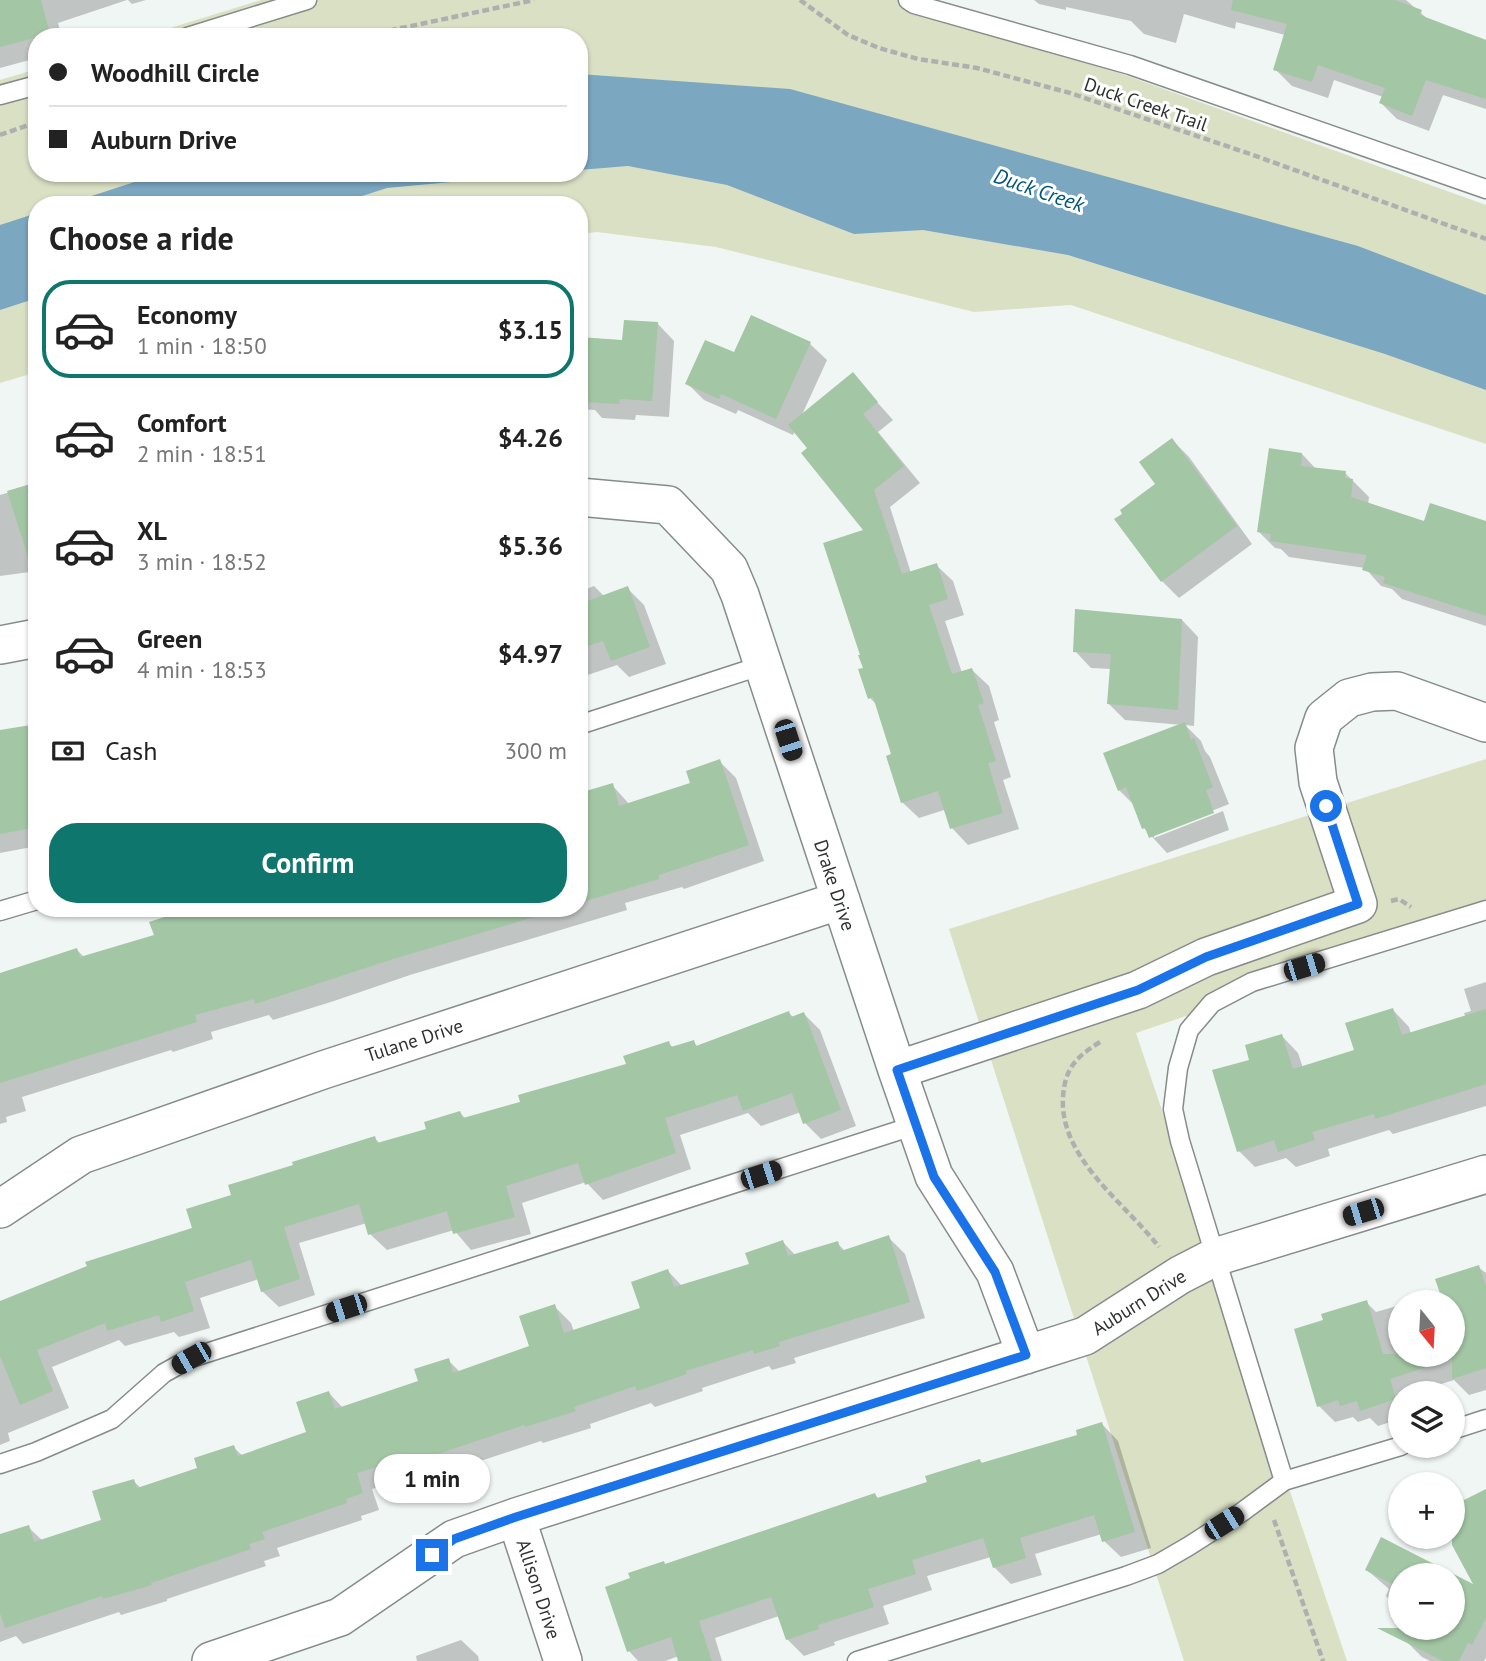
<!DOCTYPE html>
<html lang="en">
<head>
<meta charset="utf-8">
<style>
	:root { --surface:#fff; --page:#f6f6f6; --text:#222; --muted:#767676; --line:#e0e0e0; --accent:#0f766e }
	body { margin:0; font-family:"PT Sans",sans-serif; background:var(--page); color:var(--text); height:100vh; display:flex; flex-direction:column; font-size:26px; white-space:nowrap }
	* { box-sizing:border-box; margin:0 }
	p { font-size:23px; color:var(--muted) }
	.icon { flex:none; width:38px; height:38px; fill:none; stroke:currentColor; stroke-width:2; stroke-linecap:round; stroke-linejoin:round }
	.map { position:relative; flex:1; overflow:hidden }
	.side { position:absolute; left:28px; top:196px; width:560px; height:721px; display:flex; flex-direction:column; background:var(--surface); border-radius:28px; box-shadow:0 2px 5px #0004 }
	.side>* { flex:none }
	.banner { position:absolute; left:28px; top:28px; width:560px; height:154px; border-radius:28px; box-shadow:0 2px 5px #0004; display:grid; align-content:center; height:154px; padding:0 21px; background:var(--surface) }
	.needle { width:46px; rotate:162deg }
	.fabs { position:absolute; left:1388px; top:1290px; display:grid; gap:14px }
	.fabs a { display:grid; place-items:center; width:77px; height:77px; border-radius:50%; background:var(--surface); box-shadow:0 2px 5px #0004; font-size:35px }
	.end { position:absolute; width:32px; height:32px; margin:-16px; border:9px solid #1a73e8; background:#fff; box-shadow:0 0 0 4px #fff }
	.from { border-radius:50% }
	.bubble { position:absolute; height:49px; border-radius:24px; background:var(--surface); box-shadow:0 2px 5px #0004; font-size:23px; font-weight:600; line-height:49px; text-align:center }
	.car { position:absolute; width:21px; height:42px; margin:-21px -10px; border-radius:9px; box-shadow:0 0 5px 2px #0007; background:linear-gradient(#222 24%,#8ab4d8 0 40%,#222 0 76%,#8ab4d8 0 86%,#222 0) }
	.banner b { display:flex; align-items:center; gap:24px; height:66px; font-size:26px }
	.banner b+b { border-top:2px solid var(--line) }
	.banner i { width:18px; height:18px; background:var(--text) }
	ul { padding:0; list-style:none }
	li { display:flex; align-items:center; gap:21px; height:98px; margin:0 14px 10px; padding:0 7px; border:4px solid transparent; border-radius:28px }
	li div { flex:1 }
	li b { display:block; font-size:26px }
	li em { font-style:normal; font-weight:600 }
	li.active { border-color:var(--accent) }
	li>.icon { width:63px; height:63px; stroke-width:1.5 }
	h2 { padding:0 21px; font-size:32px; line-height:84px }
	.pay { display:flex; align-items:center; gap:18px; height:77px; padding:0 21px; font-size:26px }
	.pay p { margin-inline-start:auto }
	.action { display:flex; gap:14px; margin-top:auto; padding:14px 21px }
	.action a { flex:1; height:80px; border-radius:28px; background:var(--accent); color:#fff; font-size:28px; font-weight:600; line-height:80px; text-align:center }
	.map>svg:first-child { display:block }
	.green { fill:#dae0c4 }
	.water { fill:#7ba7c1 }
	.shadow { fill:#0003 }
	.building { fill:#a3c6a4 }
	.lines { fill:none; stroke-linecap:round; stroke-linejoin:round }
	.lane-casing { stroke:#868c8a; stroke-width:21 }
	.street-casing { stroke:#868c8a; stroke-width:40 }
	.path { stroke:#acb1af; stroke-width:4.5; stroke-dasharray:7 3.5; stroke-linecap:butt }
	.lane { stroke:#fff; stroke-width:18 }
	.street { stroke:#fff; stroke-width:37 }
	.route { stroke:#1a73e8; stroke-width:9 }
	.labels { text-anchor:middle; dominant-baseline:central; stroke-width:6; stroke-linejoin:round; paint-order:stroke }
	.street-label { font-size:19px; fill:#2f3131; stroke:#fff }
	.water-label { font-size:21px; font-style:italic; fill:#01577a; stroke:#fff }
</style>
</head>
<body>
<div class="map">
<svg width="1486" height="1661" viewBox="0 0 1486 1661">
	<rect width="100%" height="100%" fill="#f0f6f4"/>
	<path class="green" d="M261,0H928L939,8L1486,205V444L1071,305L974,312L716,247L597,232L579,234V205H37V372L0,383V80L37,69V173H579V37H141Z
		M1486,759V914L1136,1033L1347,1661H1184L949,929Z"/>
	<path class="water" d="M579,74L790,89L1358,246L1486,295V390L1385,354L1068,255L923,230L854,234L727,185L628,166L579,170Z
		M162,173H546L387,188L334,205H64Z
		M37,213V298L0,310V225Z"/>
	<path class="shadow" d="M0,0H127L58,23L62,37H37V58L0,68Z
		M128,0H146L132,4Z
		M1034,0H1406L1430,21L1486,40V109L1443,95L1429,131L1397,119L1381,103L1383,97L1334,80L1328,98L1292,86L1275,69L1285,35L1236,22L1235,29L1184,14L1176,43L1144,34L1131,21L1066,7V10L1039,4Z
		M658,324L674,341L669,417L636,415L635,420L602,418L595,410L579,409V338L624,342Z
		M810,344L827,360L801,417L853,375L893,420L878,432L920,483L890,507L911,573L936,565L953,581L964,615L945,621L962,673L972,670L989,686L999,720L994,722L1011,777L1003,780L1019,829L968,845L952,828L944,810L919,818L902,802L893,755L877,705L870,698L865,669L866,531L795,431L793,435L738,410L736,414L704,400L687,383L735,355Z
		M1172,440L1189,457L1252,544L1179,598L1162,581L1117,520L1158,484Z
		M1302,454L1317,470L1345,473L1369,497L1368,505L1425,523H1486V626L1402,599L1392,589L1381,586L1365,568L1289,557L1281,549L1275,548L1259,532Z
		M37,484V571L0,576V495Z
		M579,586L584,590L594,586L605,597L628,589L644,605L666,664L629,677L617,665L579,678Z
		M1182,620L1198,637L1194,726L1185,725L1201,741L1205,751L1210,757L1229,804L1154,834V838L1223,811L1229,830L1167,853L1144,828L1135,806L1119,790L1183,725L1125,720L1109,704L1111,669L1091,668L1075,651Z
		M37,726V846L0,853V732Z
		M719,761L736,778L764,861L684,889L682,887L625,903L627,910L410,975L334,1001L273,1020L269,1015L211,1032L213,1039L173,1052L171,1050L22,1097L26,1111L6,1117L7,1122L0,1124V994L77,950L85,958L156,936L197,908H579V804L612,785L630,805L692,785Z
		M1486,982V1106L1393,1134L1389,1130L1328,1149L1330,1156L1296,1167L1286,1158L1255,1167L1239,1151L1251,1061L1282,1036L1298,1053L1303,1068L1356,1051L1393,1010L1409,1027L1411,1034L1466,1018L1464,1013L1471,1011L1464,989Z
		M789,1013L794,1018L804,1014L820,1030L856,1126L821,1139L805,1123L801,1112L761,1126L748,1113L680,1135L691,1169L603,1200L586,1182L522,1203L531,1234L471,1250L454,1230L387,1250L370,1234L367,1223L299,1243L315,1295L279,1307L262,1291L259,1279L200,1298L210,1328L179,1337L174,1332L125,1346L119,1340L52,1367L69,1408L8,1433L10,1441L0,1445V1303L194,1229L233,1196L375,1138L380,1144L428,1130L460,1113L466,1119L523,1104L628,1065L668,1043L674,1048L693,1042L698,1047Z
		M888,1237L905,1254L925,1318L794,1358L796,1363L772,1370L769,1366L702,1388L703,1391L655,1407L651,1403L590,1424L591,1428L543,1443L541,1441L432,1477L427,1473L372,1489L379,1510L361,1516L362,1520L277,1548L280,1556L264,1561L266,1566L167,1599V1601L121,1615L119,1612L23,1644L16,1636L0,1642V1536L28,1527L43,1541L103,1521L133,1481L141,1488L200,1469L233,1447L243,1456L308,1433L329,1393L343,1408L421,1383L448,1360L460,1372L531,1347L554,1306L571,1323L574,1332L642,1309L668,1271L682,1286L751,1265L783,1242L796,1256L837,1243L845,1251Z
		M1478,1267L1486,1273V1390L1469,1395L1454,1380L1413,1393H1400V1419L1378,1426L1370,1418L1358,1422L1353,1417L1335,1422L1319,1406L1325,1321L1366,1302L1376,1312L1400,1305V1354H1452V1302H1409L1442,1292Z
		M1102,1424L1118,1441L1151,1548L1121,1557L1104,1541L1102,1534L1035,1554L1042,1575L1011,1584L994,1567L991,1557L927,1576L932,1590L883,1606L889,1624L834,1642L835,1645L804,1656L787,1639L779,1616L715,1638L722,1661H680L679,1656L665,1661H638L629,1651L666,1565L875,1495L879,1499L929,1483L980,1461L983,1464L1080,1436Z
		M1486,1491V1658L1484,1661H1430L1422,1657L1405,1640L1410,1630L1408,1628H1452L1485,1592L1472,1578L1450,1536H1452Z
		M1367,1570L1451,1575H1400V1610L1386,1596L1389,1589Z
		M461,1640L478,1656L479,1661H417L416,1656Z"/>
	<path class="building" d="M0,0H41L50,34L0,47Z
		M1233,0H1395L1422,10L1420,15L1486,40V99L1426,80L1412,116L1379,103L1385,88L1318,65L1312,82L1273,70L1287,24L1231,10Z
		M751,315L811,342L776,419L721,394L719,399L685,384L705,340L734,352Z
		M624,320L658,322L652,401L620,399L619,404L584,402V395H579V337L622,340Z
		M853,372L878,402L863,414L904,466L874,490L902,574L937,563L948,599L929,605L952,674L972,668L984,703L978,705L996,761L988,763L1003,813L950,829L938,791L901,803L886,756L891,754L873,697L868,699L858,669L863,668L858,655H860L823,543L863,530L801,453L807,448L788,425Z
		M1172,438L1237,526L1161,582L1114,519L1122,514L1120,510L1155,484L1139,462Z
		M1269,448L1302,453L1301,466L1346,471L1345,478L1353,479L1351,497L1424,521L1430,503L1486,521V616L1383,583L1385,577L1362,570L1367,555L1270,541L1271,534L1257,532Z
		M37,482V565L31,566L7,491Z
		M628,586L650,647L611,661L603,641L579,649V604Z
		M1075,609L1182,619L1178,710L1107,704L1111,654L1073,652Z
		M1185,722L1191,740L1194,738L1213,787L1206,790L1214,813L1149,838L1145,828L1142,829L1126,787L1118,791L1103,753Z
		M37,724V827L0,834V730Z
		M720,759L749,845L659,875V879L579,903V793L613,783L619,806L690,783L686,771Z
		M192,908H540L541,915L393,959L255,1004L254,999L195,1015L197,1022L0,1083V973L77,948L80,957L154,935L149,922Z
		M1393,1008L1402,1035L1486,1009V1084L1375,1119L1374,1114L1312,1132L1315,1140L1278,1152L1274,1140L1237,1152L1212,1070L1249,1060L1245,1045L1282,1034L1293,1069L1354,1050L1345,1023Z
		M789,1011L791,1017L804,1012L841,1110L803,1124L792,1093L743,1111L737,1095L665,1118L676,1153L585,1185L578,1163L506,1186L515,1217L453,1234L447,1211L368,1235L359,1204L284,1227L300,1279L261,1292L251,1260L185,1282L194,1311L161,1322L159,1315L107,1331L105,1323L37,1350L53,1391L20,1405L0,1356V1301L87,1266L85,1262L192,1228L186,1209L231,1195L228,1185L293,1165L292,1162L375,1136L377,1143L426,1129L424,1122L460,1111L463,1118L520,1102L518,1095L626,1064L623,1056L669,1041L671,1047L694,1040L696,1046Z
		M889,1235L910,1302L779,1342L780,1346L754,1354L753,1350L686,1371L687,1374L637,1391L635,1386L574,1407L576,1411L525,1427L524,1425L414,1462L412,1456L357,1473L363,1493L346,1499L347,1503L262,1532L265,1539L249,1544L251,1549L151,1583L152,1585L103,1599L102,1596L5,1628L0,1613V1534L29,1525L34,1542L101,1520L92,1491L134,1479L137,1488L197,1468L194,1458L234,1445L238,1456L306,1432L296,1402L329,1391L335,1409L418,1381L414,1369L449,1358L453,1373L529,1346L519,1316L555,1304L564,1333L640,1308L631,1282L668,1269L674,1287L749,1264L745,1253L783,1240L788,1256L838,1241L841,1251Z
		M1479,1265L1486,1287V1368L1452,1379V1302H1443L1435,1279Z
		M1367,1300L1383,1354H1447L1448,1360L1390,1379L1396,1399L1360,1411L1357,1401L1340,1406L1338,1400L1317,1407L1294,1329L1323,1320L1321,1314Z
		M1102,1422L1135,1532L1102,1542L1094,1515L1020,1538L1026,1558L993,1568L983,1538L912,1560L916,1574L868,1589L874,1607L818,1625L819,1629L786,1640L771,1597L699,1621L712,1661H678L671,1637L627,1652L605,1587L630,1578L628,1573L664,1561L665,1564L875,1493L877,1498L927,1482L925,1476L980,1459L981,1463L1077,1435L1076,1430Z
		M1486,1489V1618L1472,1645L1468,1643L1459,1661H1443L1377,1628H1452V1575H1400V1588L1365,1570L1381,1537L1473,1584L1452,1545V1506Z"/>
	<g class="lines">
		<defs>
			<path id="lane" d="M908,0L914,4L1130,65L1486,189
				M187,37L307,0
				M0,95L37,85
				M579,725L763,665
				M0,911L37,900
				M1452,1430L1486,1419
				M0,1464L36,1452L112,1419L164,1373L191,1358L916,1125
				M1284,1481L1180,1141L1173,1109L1178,1068L1189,1030L1212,1003L1252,982L1486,910
				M857,1661L1126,1576L1158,1564L1189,1546L1242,1512L1284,1481L1401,1446"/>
			<path id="street" d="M579,497L668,505L729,569L740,595L897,1070L934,1176L995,1272L1026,1355
				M0,645L37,638
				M897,1070L1138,990L1206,957L1358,904L1318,782L1314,748L1324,718L1349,698L1372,692L1397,691L1486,723
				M0,1209L81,1155L323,1070L841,900
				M516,1517L563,1661
				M211,1661L340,1617L454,1539L516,1517L1085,1336L1180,1275L1215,1257L1486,1174"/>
		</defs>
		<use href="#lane" class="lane-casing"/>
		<use href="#street" class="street-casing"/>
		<path class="path" d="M800,0L848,35L879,48L918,59L977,68L1070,93L1253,155L1486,239
			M359,37L534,0
			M0,135L37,122
			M1391,901L1399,899L1411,907
			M1100,1042C1076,1057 1065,1068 1063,1097C1059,1158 1125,1203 1159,1247
			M1274,1520L1323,1661"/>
		<use href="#lane" class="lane"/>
		<use href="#street" class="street"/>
	</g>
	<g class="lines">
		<path class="route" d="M432,1555L454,1539L516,1517L1026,1355L995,1272L934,1177L897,1070L1138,990L1206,957L1358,904L1326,806"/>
	</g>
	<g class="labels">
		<g class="street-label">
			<text transform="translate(1146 104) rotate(19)">Duck Creek Trail</text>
			<text transform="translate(835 885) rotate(72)">Drake Drive</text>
			<text transform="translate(414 1040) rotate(-18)">Tulane Drive</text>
			<text transform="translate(1139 1302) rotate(-32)">Auburn Drive</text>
			<text transform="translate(539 1589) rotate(72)">Allison Drive</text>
		</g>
		<g class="water-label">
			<text transform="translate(1039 190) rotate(19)">Duck Creek</text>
		</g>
	</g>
</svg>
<div class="fabs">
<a><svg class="needle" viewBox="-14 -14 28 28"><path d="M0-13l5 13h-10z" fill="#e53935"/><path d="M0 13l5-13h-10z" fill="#767676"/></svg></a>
<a><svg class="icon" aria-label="layers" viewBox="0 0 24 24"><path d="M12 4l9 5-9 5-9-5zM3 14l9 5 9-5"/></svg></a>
<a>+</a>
<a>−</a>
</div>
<i class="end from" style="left:1326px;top:806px"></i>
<i class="end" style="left:432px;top:1555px"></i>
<div class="bubble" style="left:374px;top:1454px;width:116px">1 min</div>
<i class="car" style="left:788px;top:740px;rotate:162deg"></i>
<i class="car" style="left:1304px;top:967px;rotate:73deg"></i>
<i class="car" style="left:761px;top:1175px;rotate:72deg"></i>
<i class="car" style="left:1363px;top:1212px;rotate:253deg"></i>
<i class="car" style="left:346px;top:1308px;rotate:252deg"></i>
<i class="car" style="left:191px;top:1358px;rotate:240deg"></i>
<i class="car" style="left:1224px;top:1523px;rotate:58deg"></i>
<div class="banner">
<b><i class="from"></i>Woodhill Circle</b>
<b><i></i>Auburn Drive</b>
</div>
<section class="side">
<h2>Choose a ride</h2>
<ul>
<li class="active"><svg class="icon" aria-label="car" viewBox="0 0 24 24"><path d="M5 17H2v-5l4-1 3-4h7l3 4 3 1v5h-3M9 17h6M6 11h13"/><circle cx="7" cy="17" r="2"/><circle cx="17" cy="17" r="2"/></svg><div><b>Economy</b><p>1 min · 18:50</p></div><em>$3.15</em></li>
<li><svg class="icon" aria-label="car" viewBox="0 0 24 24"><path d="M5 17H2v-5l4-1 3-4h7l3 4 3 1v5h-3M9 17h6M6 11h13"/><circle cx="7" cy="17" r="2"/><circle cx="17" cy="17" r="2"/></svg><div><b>Comfort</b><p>2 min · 18:51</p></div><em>$4.26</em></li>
<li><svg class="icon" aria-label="car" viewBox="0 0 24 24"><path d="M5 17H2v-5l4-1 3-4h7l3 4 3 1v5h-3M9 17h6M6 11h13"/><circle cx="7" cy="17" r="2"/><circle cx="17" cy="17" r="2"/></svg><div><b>XL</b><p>3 min · 18:52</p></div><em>$5.36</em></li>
<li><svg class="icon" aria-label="car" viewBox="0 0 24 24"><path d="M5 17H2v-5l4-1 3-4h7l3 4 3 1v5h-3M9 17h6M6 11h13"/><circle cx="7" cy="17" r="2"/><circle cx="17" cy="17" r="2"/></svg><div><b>Green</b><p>4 min · 18:53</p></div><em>$4.97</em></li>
</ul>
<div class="pay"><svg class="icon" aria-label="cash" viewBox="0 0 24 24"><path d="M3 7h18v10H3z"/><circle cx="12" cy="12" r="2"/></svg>Cash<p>300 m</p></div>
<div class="action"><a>Confirm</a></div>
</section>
</div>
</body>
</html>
